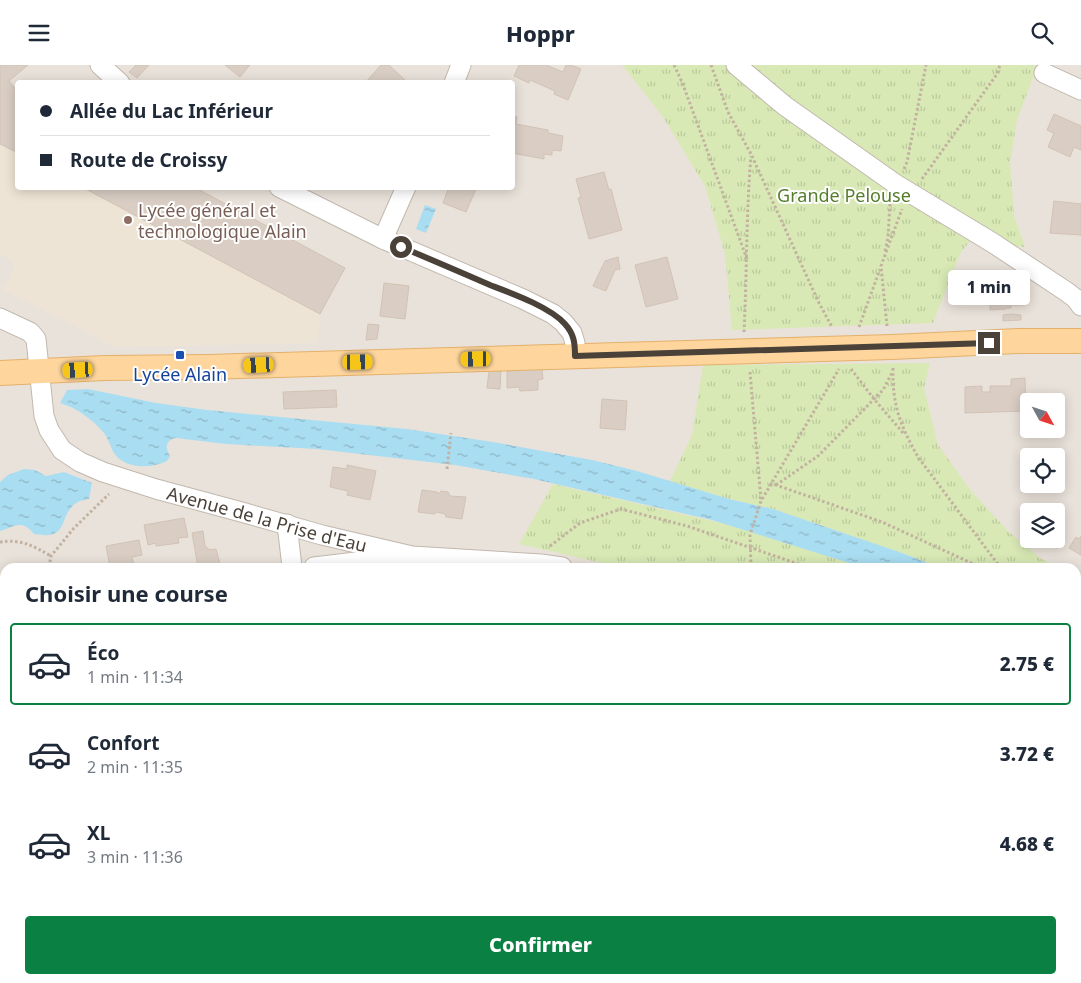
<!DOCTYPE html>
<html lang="fr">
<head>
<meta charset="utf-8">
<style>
	:root { --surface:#fff; --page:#f2f2f3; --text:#1f2937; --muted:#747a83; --line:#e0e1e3; --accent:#0b8043 }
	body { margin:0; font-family:"Noto Sans",sans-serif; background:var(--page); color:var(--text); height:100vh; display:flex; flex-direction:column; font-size:19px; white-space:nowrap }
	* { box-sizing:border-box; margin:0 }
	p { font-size:16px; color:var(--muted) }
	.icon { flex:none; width:28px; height:28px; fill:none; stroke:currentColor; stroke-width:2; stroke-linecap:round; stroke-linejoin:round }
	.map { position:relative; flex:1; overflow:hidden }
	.drawer { position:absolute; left:0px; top:498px; width:1081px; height:421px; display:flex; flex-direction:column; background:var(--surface); border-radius:15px 15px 0 0; box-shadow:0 2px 12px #0003 }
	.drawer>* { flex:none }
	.top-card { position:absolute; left:15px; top:15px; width:500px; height:110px; border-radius:5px; box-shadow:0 2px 12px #0003; display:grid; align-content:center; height:110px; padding:0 25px; background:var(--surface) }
	.needle { width:32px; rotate:130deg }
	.tools { position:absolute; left:1020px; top:328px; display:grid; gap:10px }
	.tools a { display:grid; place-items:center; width:45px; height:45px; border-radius:5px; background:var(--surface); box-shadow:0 2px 12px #0003; font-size:25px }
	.end { position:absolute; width:22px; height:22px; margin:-11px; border:6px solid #4a4139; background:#fff; box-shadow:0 0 0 2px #fff }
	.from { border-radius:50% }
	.bubble { position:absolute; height:35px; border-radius:5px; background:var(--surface); box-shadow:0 2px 12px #0003; font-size:16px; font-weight:800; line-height:35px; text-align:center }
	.car { position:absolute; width:15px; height:30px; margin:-15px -8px; border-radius:6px; box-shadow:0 0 4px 1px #0007; background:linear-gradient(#f5c518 24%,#345 0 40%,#f5c518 0 76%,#345 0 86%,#f5c518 0) }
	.top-card b { display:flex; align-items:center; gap:18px; height:48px; font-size:19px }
	.top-card b+b { border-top:1px solid var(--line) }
	.top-card i { width:12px; height:12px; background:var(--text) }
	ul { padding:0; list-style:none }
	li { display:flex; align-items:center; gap:15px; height:82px; margin:0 10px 8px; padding:0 15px; border:2px solid transparent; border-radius:5px }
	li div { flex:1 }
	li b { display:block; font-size:19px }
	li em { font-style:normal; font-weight:800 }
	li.current { border-color:var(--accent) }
	li>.icon { width:45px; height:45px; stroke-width:1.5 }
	h2 { padding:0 25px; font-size:22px; line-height:60px }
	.cta { display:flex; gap:10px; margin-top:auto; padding:10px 25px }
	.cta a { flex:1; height:58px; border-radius:5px; background:var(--accent); color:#fff; font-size:20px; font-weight:800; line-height:58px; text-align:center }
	header { display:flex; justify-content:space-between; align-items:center; height:65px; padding:0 25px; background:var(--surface); font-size:22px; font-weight:800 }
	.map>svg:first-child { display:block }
	.residential { fill:#e9e2da; fill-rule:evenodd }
	.education { fill:#eee4d6 }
	.park { fill:url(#park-tufts) }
	.water { fill:url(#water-ripples) }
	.building { fill:#dacec4; stroke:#d2c2b4 }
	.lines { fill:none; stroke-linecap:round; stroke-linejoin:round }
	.minor-casing { stroke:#c1b8ae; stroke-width:21 }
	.major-casing { stroke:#e4b06b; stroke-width:26 }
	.path { stroke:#c3b19f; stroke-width:3; stroke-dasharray:2.5 2.5; stroke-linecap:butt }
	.minor { stroke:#fff; stroke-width:19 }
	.major { stroke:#fed59c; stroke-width:24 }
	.route { stroke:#4a4139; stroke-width:6 }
	.education-dot { fill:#8d6e63; stroke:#fff; stroke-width:2 }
	.transit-dot { fill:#1a4fb4; stroke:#fff; stroke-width:2 }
	.labels { text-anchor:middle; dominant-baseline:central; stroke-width:4; stroke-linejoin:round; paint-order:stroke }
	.park-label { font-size:18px; fill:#557d2b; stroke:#fff }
	.education-label { font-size:18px; fill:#785e54; stroke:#fff; text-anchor:start }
	.transit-label { font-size:18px; fill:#164399; stroke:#fff }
	.street-label { font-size:18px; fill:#4a4139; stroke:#fff }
</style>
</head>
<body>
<header><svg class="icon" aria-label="menu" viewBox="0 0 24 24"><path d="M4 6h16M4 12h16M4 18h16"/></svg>Hoppr<svg class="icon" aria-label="search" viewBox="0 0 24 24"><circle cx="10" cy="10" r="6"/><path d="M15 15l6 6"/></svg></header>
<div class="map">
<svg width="1081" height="918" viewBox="0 0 1081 918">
	<defs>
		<pattern id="park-tufts" width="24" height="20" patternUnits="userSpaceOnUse" patternTransform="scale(1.25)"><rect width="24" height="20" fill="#d8e9b5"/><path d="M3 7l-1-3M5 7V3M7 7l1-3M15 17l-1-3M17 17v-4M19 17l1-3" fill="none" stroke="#bbc99c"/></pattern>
		<pattern id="water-ripples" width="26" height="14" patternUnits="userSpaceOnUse" patternTransform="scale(1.25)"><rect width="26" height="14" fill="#a9ddf1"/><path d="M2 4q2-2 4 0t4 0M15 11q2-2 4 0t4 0" fill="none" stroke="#8cb5c4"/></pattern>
	</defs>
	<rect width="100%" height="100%" fill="#f6f1eb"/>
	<path class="residential" d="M0,0H1081V918H0ZM18,18H512V122H18ZM1029,336H1056V364H1029ZM1029,391H1056V419H1029ZM1029,446H1056V474H1029ZM5,502H1076V914H5Z"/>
	<path class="education" d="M0,0H28L9,16L17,27L18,122L194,123L345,203L320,249L318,278L115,282L2,224L10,213L14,203L11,195L0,188Z"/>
	<path class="park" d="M622,0H1041L1037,2L1017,55L1010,97L1014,150L1025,182L969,177L960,189L933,258L732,265L725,189L705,121L663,52Z
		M930,298L924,323L938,380L972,427L1008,466L1040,493L1056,502H938L902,488L773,444L729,434L670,416L692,370L703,300Z
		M553,419L733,461L862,502H620L519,479Z
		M1076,513L1081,516V599L1076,596Z
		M1076,625L1081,628V801L1076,803Z
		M642,914H1047L1039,918H643Z"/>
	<path class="water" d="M425,140L436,144L426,168L416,164Z
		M88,324L156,338L207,345L407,364L493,377L592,395L637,406L729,434L773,444L902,488L938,502H862L712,455L534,414L455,400L317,384L226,379L176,373C165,375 165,383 170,391L167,396C151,404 124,404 114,388C110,382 109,374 104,368C92,354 77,343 60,338L67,325Z
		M24,404L35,405L46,411L64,407L92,418L89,434C85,435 81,435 78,437C56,450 72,476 34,469C22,454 16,461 0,466V417L8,410Z"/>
	<path class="building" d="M0,0H28L9,16L18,27V88L0,79Z
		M136,0H149L137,13L129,7Z
		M225,0H250L240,12Z
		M381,0H389L408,18H365Z
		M519,0H546L563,7L566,0H571L581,4L568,35L554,29L555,26L530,15L529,18L514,11Z
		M1054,49L1081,61V85L1074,82L1070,92L1048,82L1054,68L1047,65Z
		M512,51L517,52L516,59L548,65V68L563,71L561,86L552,85V90L544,89V94L512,88Z
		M604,107L609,125L611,124L622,165L589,174L578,133L581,132L576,114Z
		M82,122H194L345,203L320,249Z
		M449,122H477L466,147L443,138Z
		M1054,136L1081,139V170L1050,168Z
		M618,192L620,204L615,205L606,226L593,221L605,196Z
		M667,192L678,234L646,242L635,200Z
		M1013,210L1029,220L1025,240H1011V243H1006V244L990,245V234H979V218L1004,217L1005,227H1013Z
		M384,218L409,221L405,254L380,251Z
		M1012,249L1021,250V255L1003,256V250Z
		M368,259L379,260L377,274L366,275Z
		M542,304L543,314L538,315V325L520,326L519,322L507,323V305Z
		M489,306H501L500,324L487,323Z
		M1025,313L1026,346L965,348V322L982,321V327H990V321H1011V314Z
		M336,325L337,342L284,344L283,327Z
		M602,334L627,336L625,365L600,363Z
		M347,400L376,406L370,435L347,430L348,426L330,422L333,402L347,404Z
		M422,425L437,427L438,429L441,426L448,427L450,431L466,432L462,454L446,452L445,449L437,447L434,449L418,447Z
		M184,453L188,472L178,473L179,478L156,481V478L148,480L144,460Z
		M203,466L205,481L210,485L216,484L220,499L198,502L192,468Z
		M1081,471V490L1069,483L1076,472L1079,474Z
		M139,475L142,490L132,492L134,500L110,502L106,481Z
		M5,696V712L0,715V699Z
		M246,914H273V918H246Z
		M340,914H365V918H340Z
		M492,914H515L513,918H490Z
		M567,914H588L589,916H586L587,918H568Z"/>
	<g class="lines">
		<defs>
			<g id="minor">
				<path d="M100,0L120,18"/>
				<path d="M736,0L785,41L897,120L993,178L1067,227L1076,234L1081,241"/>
				<path d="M1044,8L1081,25"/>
				<path d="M454,18L461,0"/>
				<path d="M279,122L383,174L523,234L553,249L563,257L572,268L575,278V291"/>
				<path d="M383,174L406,122"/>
				<path id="s1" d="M0,253L30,267L36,274L44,351L49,365L62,385L80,397L103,407L156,424L245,448L322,470L412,491L541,499L562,502"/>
				<path d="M287,459L292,502"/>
				<path d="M314,502L398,492"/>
				<path d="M0,566L5,565"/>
				<path d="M1076,830L1081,836"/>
				<path d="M75,914L77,918"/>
				<path d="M309,914V918"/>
				<path d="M453,918L455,914"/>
			</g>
			<path id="major" d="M0,308L105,303L208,302L892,282L1019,276H1081"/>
		</defs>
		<use href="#minor" class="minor-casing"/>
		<use href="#major" class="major-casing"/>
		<path class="path" d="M674,0L682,17L747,194
			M711,0L728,47L751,89L818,236L832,262
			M904,104L907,97L926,0
			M922,114L997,9L1000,0
			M885,186L888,173L890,138
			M887,261L881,201L902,144
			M859,262L880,204
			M744,267C747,208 746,149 751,91
			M893,303C892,339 900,360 918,392L1000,502
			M851,304L874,334L904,369
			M750,307L761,435
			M447,404L451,368
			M770,419L776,420L882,457L980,502
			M776,420L818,391L883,325L892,308
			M0,477C22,474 33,481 51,491
			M550,481L580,458L621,444L687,461L807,502
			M49,502L51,491L74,463L109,429
			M751,502L750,470L761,436L839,304
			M1076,570L1081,573
			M1076,750L1081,779
			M724,918V914
			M877,918L880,914"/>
		<use href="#minor" class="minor"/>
		<use href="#major" class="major"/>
	</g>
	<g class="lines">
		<path class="route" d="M401,182C430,194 460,207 490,220C511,228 550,242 565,259C574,269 575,278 575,291L989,278"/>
	</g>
	<circle class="education-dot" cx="128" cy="155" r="5"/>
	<rect class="transit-dot" x="175" y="285" width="10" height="10" rx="2.5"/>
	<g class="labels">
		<g class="park-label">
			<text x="844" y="130">Grande Pelouse</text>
		</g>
		<g class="education-label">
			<text x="138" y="145">Lycée général et<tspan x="138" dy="21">technologique Alain</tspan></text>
		</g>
		<g class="transit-label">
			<text x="180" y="309">Lycée Alain</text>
		</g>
		<g class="street-label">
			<text stroke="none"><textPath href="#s1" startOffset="376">Avenue de la Prise d'Eau</textPath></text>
		</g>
	</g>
</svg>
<div class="tools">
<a><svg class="needle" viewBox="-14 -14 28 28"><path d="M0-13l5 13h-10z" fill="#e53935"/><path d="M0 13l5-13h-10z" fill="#747a83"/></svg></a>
<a><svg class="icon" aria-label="locate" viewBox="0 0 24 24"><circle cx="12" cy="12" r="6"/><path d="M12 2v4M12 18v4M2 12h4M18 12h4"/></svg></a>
<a><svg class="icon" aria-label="layers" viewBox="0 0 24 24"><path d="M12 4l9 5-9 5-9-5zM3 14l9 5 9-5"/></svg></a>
</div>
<i class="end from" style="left:401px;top:182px"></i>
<i class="end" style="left:989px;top:278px"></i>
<div class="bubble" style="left:948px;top:205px;width:82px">1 min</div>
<i class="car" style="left:476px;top:294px;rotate:269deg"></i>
<i class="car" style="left:358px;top:297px;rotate:89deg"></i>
<i class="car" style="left:259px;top:300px;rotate:267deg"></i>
<i class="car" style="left:78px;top:305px;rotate:267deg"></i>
<div class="top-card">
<b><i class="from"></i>Allée du Lac Inférieur</b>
<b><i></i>Route de Croissy</b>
</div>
<section class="drawer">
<h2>Choisir une course</h2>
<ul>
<li class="current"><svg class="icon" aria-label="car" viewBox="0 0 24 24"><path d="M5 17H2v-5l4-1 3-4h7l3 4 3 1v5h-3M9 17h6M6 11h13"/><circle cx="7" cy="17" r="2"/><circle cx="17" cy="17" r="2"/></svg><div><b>Éco</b><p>1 min · 11:34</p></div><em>2.75 €</em></li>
<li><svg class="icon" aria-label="car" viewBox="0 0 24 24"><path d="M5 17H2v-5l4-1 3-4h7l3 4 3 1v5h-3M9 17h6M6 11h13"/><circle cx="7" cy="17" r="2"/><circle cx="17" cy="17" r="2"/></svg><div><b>Confort</b><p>2 min · 11:35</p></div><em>3.72 €</em></li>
<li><svg class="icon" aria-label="car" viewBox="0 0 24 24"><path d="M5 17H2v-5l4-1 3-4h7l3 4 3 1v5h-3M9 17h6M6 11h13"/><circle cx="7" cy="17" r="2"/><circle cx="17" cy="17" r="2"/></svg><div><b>XL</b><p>3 min · 11:36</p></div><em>4.68 €</em></li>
</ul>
<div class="cta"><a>Confirmer</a></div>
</section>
</div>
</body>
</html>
